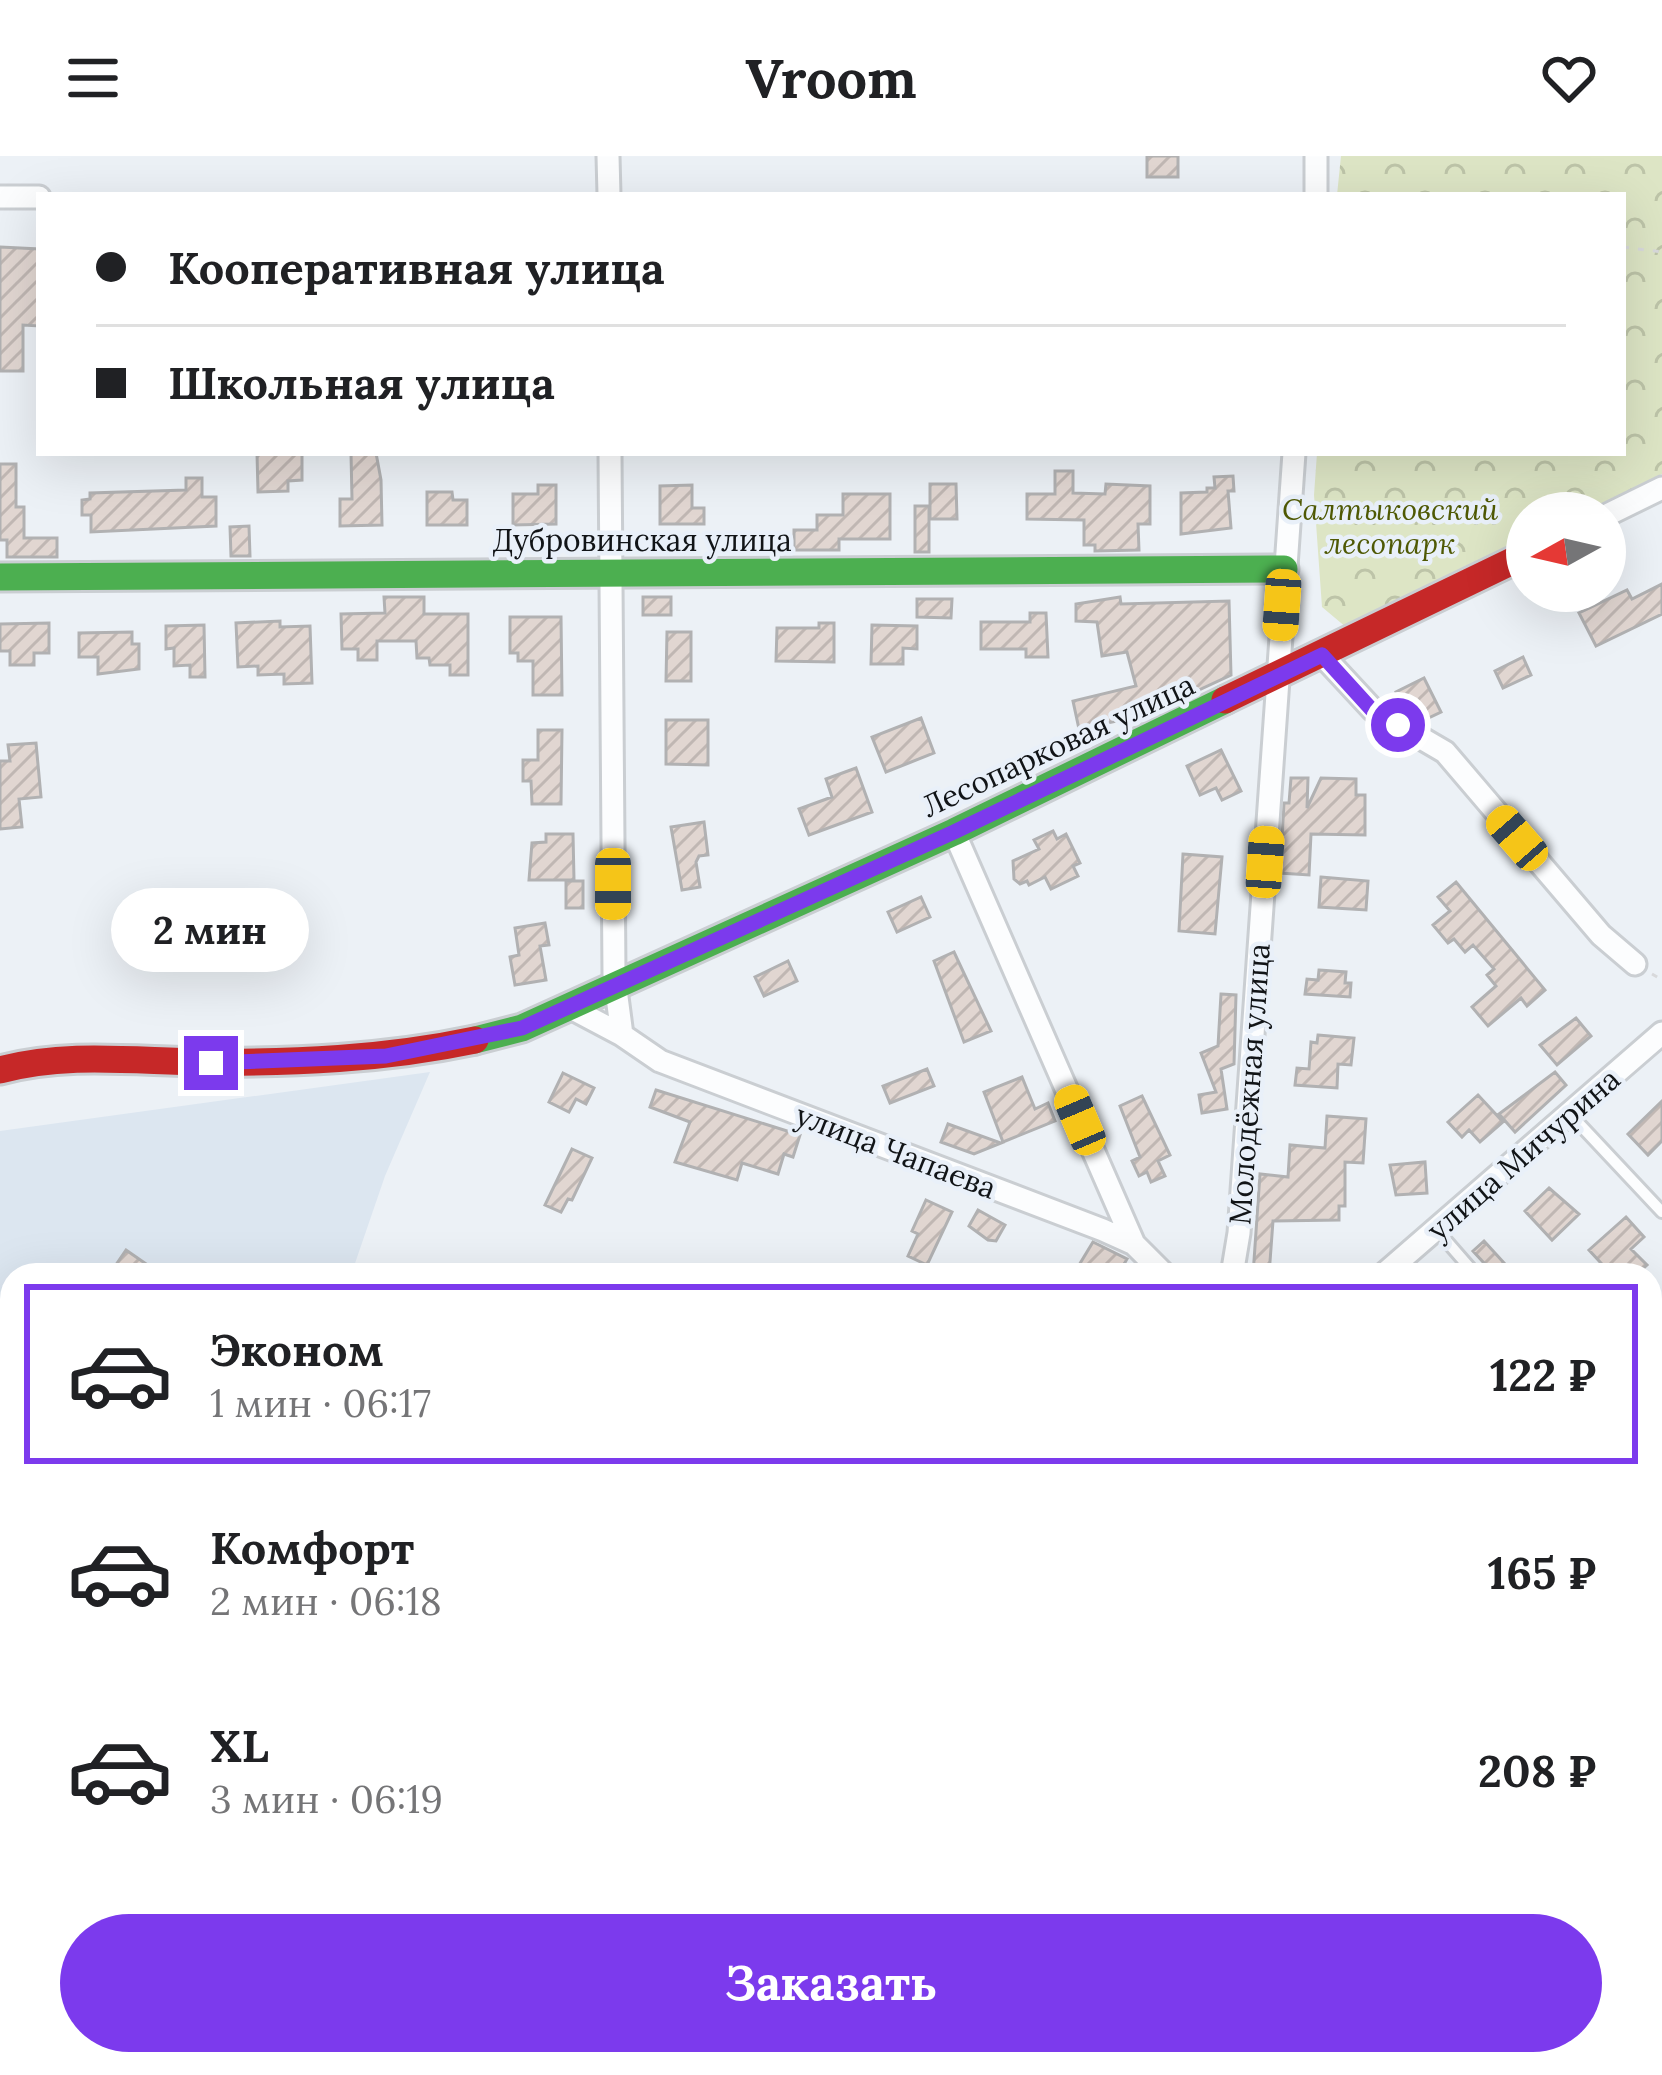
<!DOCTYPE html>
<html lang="ru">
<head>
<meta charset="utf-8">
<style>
	:root { --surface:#fff; --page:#f2f2f2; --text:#202124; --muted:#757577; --line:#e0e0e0; --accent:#7c3aed }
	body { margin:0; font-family:Lora,serif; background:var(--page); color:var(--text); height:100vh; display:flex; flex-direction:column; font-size:45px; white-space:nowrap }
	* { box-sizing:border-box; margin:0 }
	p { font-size:39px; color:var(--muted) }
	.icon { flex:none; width:66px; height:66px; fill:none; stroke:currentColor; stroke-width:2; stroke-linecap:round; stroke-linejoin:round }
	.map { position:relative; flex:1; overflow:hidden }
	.sheet { position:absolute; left:0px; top:1107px; width:1662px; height:813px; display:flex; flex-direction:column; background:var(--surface); border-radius:36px 36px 0 0; box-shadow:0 12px 48px #0002 }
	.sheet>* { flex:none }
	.top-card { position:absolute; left:36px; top:36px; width:1590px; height:264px; border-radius:0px; box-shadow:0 12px 48px #0002; display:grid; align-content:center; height:264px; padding:0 60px; background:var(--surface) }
	.needle { width:78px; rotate:262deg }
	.tools { position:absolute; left:1506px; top:336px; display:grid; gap:24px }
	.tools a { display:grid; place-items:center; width:120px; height:120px; border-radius:50%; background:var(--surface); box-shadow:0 12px 48px #0002; font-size:60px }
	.end { position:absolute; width:54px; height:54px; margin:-27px; border:15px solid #7c3aed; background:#fff; box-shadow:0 0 0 6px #fff }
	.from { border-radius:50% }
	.bubble { position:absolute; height:84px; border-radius:42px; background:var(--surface); box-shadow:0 12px 48px #0002; font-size:39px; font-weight:700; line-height:84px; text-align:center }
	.car { position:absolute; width:36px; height:72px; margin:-36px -18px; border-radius:15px; box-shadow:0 0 9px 3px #0007; background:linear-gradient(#f5c518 24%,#345 0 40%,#f5c518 0 76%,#345 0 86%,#f5c518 0) }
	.top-card b { display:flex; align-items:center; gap:42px; height:114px; font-size:45px }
	.top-card b+b { border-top:3px solid var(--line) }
	.top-card i { width:30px; height:30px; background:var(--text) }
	ul { padding:21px 0 0; list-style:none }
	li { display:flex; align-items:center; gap:36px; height:180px; margin:0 24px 18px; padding:0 36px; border:6px solid transparent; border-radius:0px }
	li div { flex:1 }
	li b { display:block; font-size:45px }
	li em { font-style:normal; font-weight:700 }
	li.current { border-color:var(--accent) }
	li>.icon { width:108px; height:108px; stroke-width:1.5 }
	.action { display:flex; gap:24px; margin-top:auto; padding:24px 60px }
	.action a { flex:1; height:138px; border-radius:72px; background:var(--accent); color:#fff; font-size:48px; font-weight:700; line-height:138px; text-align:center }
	header { display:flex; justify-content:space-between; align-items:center; height:156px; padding:0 60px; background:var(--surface); font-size:54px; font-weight:700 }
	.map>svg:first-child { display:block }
	.built { fill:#dce6f0 }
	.forest { fill:url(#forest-crowns) }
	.water { fill:url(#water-ripples) }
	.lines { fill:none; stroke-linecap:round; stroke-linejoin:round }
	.river { stroke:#aad5fa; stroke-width:36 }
	.building { fill:url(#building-hatch); stroke:#b1b1b2; stroke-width:3 }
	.lane-casing { stroke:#caced2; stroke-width:16 }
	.street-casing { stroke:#caced2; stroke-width:27 }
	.fast-casing { stroke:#caced2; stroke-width:33 }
	.jam-casing { stroke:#caced2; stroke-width:33 }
	.path { stroke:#d8d9db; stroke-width:3; stroke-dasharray:6 9; stroke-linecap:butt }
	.lane { stroke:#fcfdfe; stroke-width:10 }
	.street { stroke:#fcfdfe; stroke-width:21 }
	.fast { stroke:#4caf50; stroke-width:27 }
	.jam { stroke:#c62828; stroke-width:27 }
	.route { stroke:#7c3aed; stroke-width:15 }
	.labels { text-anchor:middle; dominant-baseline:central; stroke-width:9; stroke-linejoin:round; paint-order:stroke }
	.park-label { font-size:30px; font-style:italic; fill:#4f5904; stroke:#e9f0f9 }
	.street-label { font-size:30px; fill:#111417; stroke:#e9f0f9 }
</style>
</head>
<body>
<header><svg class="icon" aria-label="menu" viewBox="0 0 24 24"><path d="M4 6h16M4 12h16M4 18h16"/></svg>Vroom<svg class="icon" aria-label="heart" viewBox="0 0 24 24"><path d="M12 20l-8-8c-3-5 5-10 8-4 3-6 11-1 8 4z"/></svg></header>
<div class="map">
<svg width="1662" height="1919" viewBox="0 0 1662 1919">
	<defs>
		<pattern id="forest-crowns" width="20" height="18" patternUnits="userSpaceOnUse" patternTransform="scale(3)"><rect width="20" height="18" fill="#dde5c5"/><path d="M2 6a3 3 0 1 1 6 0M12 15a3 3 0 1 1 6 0" fill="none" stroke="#bdc4a8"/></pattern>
		<pattern id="water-ripples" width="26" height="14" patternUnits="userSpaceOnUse" patternTransform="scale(3)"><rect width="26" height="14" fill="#aad5fa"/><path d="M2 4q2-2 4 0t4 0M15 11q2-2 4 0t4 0" fill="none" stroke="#91b6d6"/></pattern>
		<pattern id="building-hatch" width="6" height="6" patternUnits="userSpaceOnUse" patternTransform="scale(3)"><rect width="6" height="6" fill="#e1d6d1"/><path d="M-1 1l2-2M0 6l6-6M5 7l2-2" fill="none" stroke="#c0b7b3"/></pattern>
	</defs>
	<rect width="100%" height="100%" fill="#ecf1f6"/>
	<path class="built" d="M430,916L385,1020L351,1119H12V1358L0,1354V975Z"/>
	<path class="forest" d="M1341,0H1662V318L1582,357H1527V384L1347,472L1322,451L1314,339L1317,297H1623V39H1337Z
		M1650,1449L1662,1458V1806L1650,1808Z
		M12,1875V1908H971L961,1919H0V1885Z
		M1483,1908H1618L1619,1919H1478Z"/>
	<path class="water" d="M1030,1908H1415L1412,1919H1021Z"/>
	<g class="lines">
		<path class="river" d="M1650,1684L1662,1679"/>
	</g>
	<path class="building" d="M1147,0H1178V21H1147Z
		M0,91L39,93V170L23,169V215H0Z
		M257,297H302V324L288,325V335L258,336Z
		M351,297H376L381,324L382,369L340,370V343H352Z
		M0,308H16V351H24V382H57V401H7V384H0Z
		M1055,315H1073V337L1105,338L1106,328L1150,330V368H1138L1139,394L1095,395V389H1084V364L1027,363V338H1055Z
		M1233,320L1234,335H1228L1231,372L1181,378V337L1207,336V332H1215L1214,321Z
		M186,322H202V341H216V370L91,376V359H82V344L90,343V337L186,334Z
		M930,328H956L957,363H930Z
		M538,329H556V368L513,369V338H538Z
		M692,329V352H704V368H660V330Z
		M427,336H452L453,344H467V369H427Z
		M843,338H890V383H839V394H794V374H817V359H843Z
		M915,350H929V396H915Z
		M249,370L250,400H231L230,371Z
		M1662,428V458L1596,490L1579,457L1627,434L1632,443Z
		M384,441H424V458H468V519H450V509H430L429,502H417L416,485H377V504H358V493H342L341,458L385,457Z
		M643,441H671V459H643Z
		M1120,441L1121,448L1229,445L1231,519L1145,559L1079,573L1073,545L1136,530L1127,496L1102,500L1097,466L1076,465V448Z
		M917,443H952L951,462L917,461Z
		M1030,457H1046L1048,501H1026V493H981V466H1030Z
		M510,461H561L562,539H533V505H518V497H510Z
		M280,465V471L310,470L312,527L284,528V518L258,519V510L238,511L236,467Z
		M49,467V497H34V509H10V495H0V468Z
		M819,467H834V506L776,505L777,472H819Z
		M204,469L205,521H190V509L174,510V492L166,493V470Z
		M872,469L917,470V493L903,492V508H871Z
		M132,476V488H139V513L98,518V501H79V477Z
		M667,476H691V525H666Z
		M1523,501L1531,519L1503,532L1495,515Z
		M1424,522L1441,556L1422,565L1405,556L1396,536Z
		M921,562L934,597L886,616L872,581Z
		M666,564H708V609L666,608Z
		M538,574H562L561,648H532L531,625H523V604H538Z
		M36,587L41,641L19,643L22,671L0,673V605H10L8,589Z
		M1221,594L1241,635L1222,644L1216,632L1200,639L1187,610Z
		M856,612L872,656L809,679L799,653L832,641L826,623Z
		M1291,622H1308L1307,652L1321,622L1356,623V639H1365V679L1311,678L1309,719L1280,717L1284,647H1289Z
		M704,666L708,699L699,700L696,706L700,731L682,734L671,671Z
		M1053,675L1057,683L1066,678L1080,707L1073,710L1078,720L1051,733L1045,721L1029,729L1027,725L1020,728L1014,723L1013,705L1039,693L1034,684Z
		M546,678H573L574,724H529L532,687L546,686Z
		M1183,698L1222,701L1215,778L1179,775Z
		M1321,721L1368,725L1366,754L1319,751Z
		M566,725H583V752H566Z
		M1456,726L1545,834L1527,850L1521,842L1488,870L1472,851L1496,830L1487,819L1494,813L1473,789L1465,796L1454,783L1448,787L1433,769L1450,755L1438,741Z
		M921,741L930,761L897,776L888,756Z
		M545,767L549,789L540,790L546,824L515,829L510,801L519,799L515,772Z
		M954,796L991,875L964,886L934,805Z
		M788,805L797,825L764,840L755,821Z
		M1319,814L1346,816L1345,827H1351L1350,841L1305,838L1307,823L1318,824Z
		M1221,838L1236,839L1234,908L1221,913L1227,953L1202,957L1199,939L1216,936L1201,897L1218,890Z
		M1576,862L1591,880L1557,909L1540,889Z
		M1318,879L1354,882L1351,909L1338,908L1337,932L1295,929L1297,912L1309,913L1311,886L1317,887Z
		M927,913L934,930L890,947L883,930Z
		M1555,916L1566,929L1515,976L1499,958Z
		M563,917L594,932L586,948L576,943L569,956L549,946Z
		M1022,921L1035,953L1048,947L1055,965L1003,986L984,936Z
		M656,934L800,979L793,1001L784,998L778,1018L742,1007L737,1024L675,1006L690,966L650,951Z
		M1478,939L1503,966L1480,986L1469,974L1462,981L1448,966Z
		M1142,940L1170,999L1158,1005L1165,1020L1151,1026L1147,1016L1139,1020L1132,1005L1140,1001L1120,950Z
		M1662,945V985L1648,999L1628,978Z
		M1327,960L1366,963L1363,1007L1345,1006V1050H1339V1064L1273,1065L1269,1119H1253L1260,1018L1288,1021L1290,989L1325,992Z
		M948,968L1001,987L974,998L941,986Z
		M572,993L592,1002L572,1044L568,1043L561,1056L545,1049Z
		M1425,1006L1427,1037L1396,1039L1390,1009Z
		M1549,1032L1579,1058L1552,1084L1525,1055Z
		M926,1044L952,1056L927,1109L908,1100L918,1078L912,1075Z
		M978,1054L1005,1069L996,1085L988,1084L969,1070Z
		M1626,1061L1644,1081L1631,1093L1647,1109L1636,1119H1612L1589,1094Z
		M1484,1085L1515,1119H1495L1473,1095Z
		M1093,1086L1127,1103L1118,1119L1099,1111L1094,1119H1073Z
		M126,1094L162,1119H109Z"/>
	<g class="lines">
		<defs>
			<path id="lane" d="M1570,958L1662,1056
				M1436,1073L1476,1119
				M1650,1319L1662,1332
				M0,1400L3,1407H12
				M0,1517L12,1530
				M0,1643L12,1657
				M0,1773L12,1787
				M0,1854L12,1844"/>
			<path id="street" d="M608,0L609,39
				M1316,39V0
				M0,41H39
				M610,297L614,818L622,879
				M1605,360L1662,332
				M1322,499L1373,554L1445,596L1601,779L1635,808
				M954,676L1134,1088
				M571,852L622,879L660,905L1103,1074L1134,1088L1165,1119
				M1232,1119L1239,1077L1294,297
				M1383,1119L1662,877"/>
			<path id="fast" d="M0,421L1284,413
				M475,884L522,872L954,676L1225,544"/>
			<path id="jam" d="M1225,544L1527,398
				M0,914C66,896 133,905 201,906C293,907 385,903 475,884"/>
		</defs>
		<use href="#lane" class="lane-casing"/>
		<use href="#street" class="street-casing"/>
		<use href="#fast" class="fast-casing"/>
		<use href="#jam" class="jam-casing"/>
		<path class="path" d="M1623,91L1662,96
			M1652,818L1662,824
			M0,1890L12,1880
			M235,1908L238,1919
			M566,1919L578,1908
			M1423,1919L1427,1908"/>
		<use href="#lane" class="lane"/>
		<use href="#street" class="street"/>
		<use href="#fast" class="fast"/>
		<use href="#jam" class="jam"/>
	</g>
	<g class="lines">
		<path class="route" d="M211,907L386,900L522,872L954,676L1322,499L1372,554L1398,569"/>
	</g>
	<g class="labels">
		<g class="park-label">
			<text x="1390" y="353">Салтыковский<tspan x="1390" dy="34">лесопарк</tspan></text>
		</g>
		<g class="street-label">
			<text x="642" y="384">Дубровинская улица</text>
			<text transform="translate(1058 589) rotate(-25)">Лесопарковая улица</text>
			<text transform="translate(1249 928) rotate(-86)">Молодёжная улица</text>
			<text transform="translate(896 995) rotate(21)">улица Чапаева</text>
			<text transform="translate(1523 998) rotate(-41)">улица Мичурина</text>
		</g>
	</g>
</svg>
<div class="tools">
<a><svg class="needle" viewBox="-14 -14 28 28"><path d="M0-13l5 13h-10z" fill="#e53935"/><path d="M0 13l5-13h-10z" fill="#757577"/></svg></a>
</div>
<i class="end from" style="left:1398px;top:569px"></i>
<i class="end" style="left:211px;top:907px"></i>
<div class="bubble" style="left:111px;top:732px;width:198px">2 мин</div>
<i class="car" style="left:1282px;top:449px;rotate:184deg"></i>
<i class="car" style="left:1517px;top:682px;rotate:319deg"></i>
<i class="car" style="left:1265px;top:706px;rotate:4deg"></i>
<i class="car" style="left:613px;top:728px;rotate:180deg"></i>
<i class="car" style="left:1080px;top:964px;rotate:337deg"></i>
<div class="top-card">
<b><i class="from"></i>Кооперативная улица</b>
<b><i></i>Школьная улица</b>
</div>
<section class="sheet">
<ul>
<li class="current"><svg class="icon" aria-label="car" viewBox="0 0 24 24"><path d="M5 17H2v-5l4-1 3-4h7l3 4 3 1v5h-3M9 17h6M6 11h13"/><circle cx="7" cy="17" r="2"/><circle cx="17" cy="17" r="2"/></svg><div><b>Эконом</b><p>1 мин · 06:17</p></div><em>122 ₽</em></li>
<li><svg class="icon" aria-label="car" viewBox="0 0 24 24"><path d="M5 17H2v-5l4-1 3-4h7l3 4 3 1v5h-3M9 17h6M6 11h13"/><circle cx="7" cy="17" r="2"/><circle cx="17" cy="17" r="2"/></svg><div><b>Комфорт</b><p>2 мин · 06:18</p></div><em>165 ₽</em></li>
<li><svg class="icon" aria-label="car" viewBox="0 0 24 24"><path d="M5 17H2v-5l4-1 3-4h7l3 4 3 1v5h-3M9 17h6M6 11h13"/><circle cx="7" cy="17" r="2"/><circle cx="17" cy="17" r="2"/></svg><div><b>XL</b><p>3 мин · 06:19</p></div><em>208 ₽</em></li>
</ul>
<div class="action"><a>Заказать</a></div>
</section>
</div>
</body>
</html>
